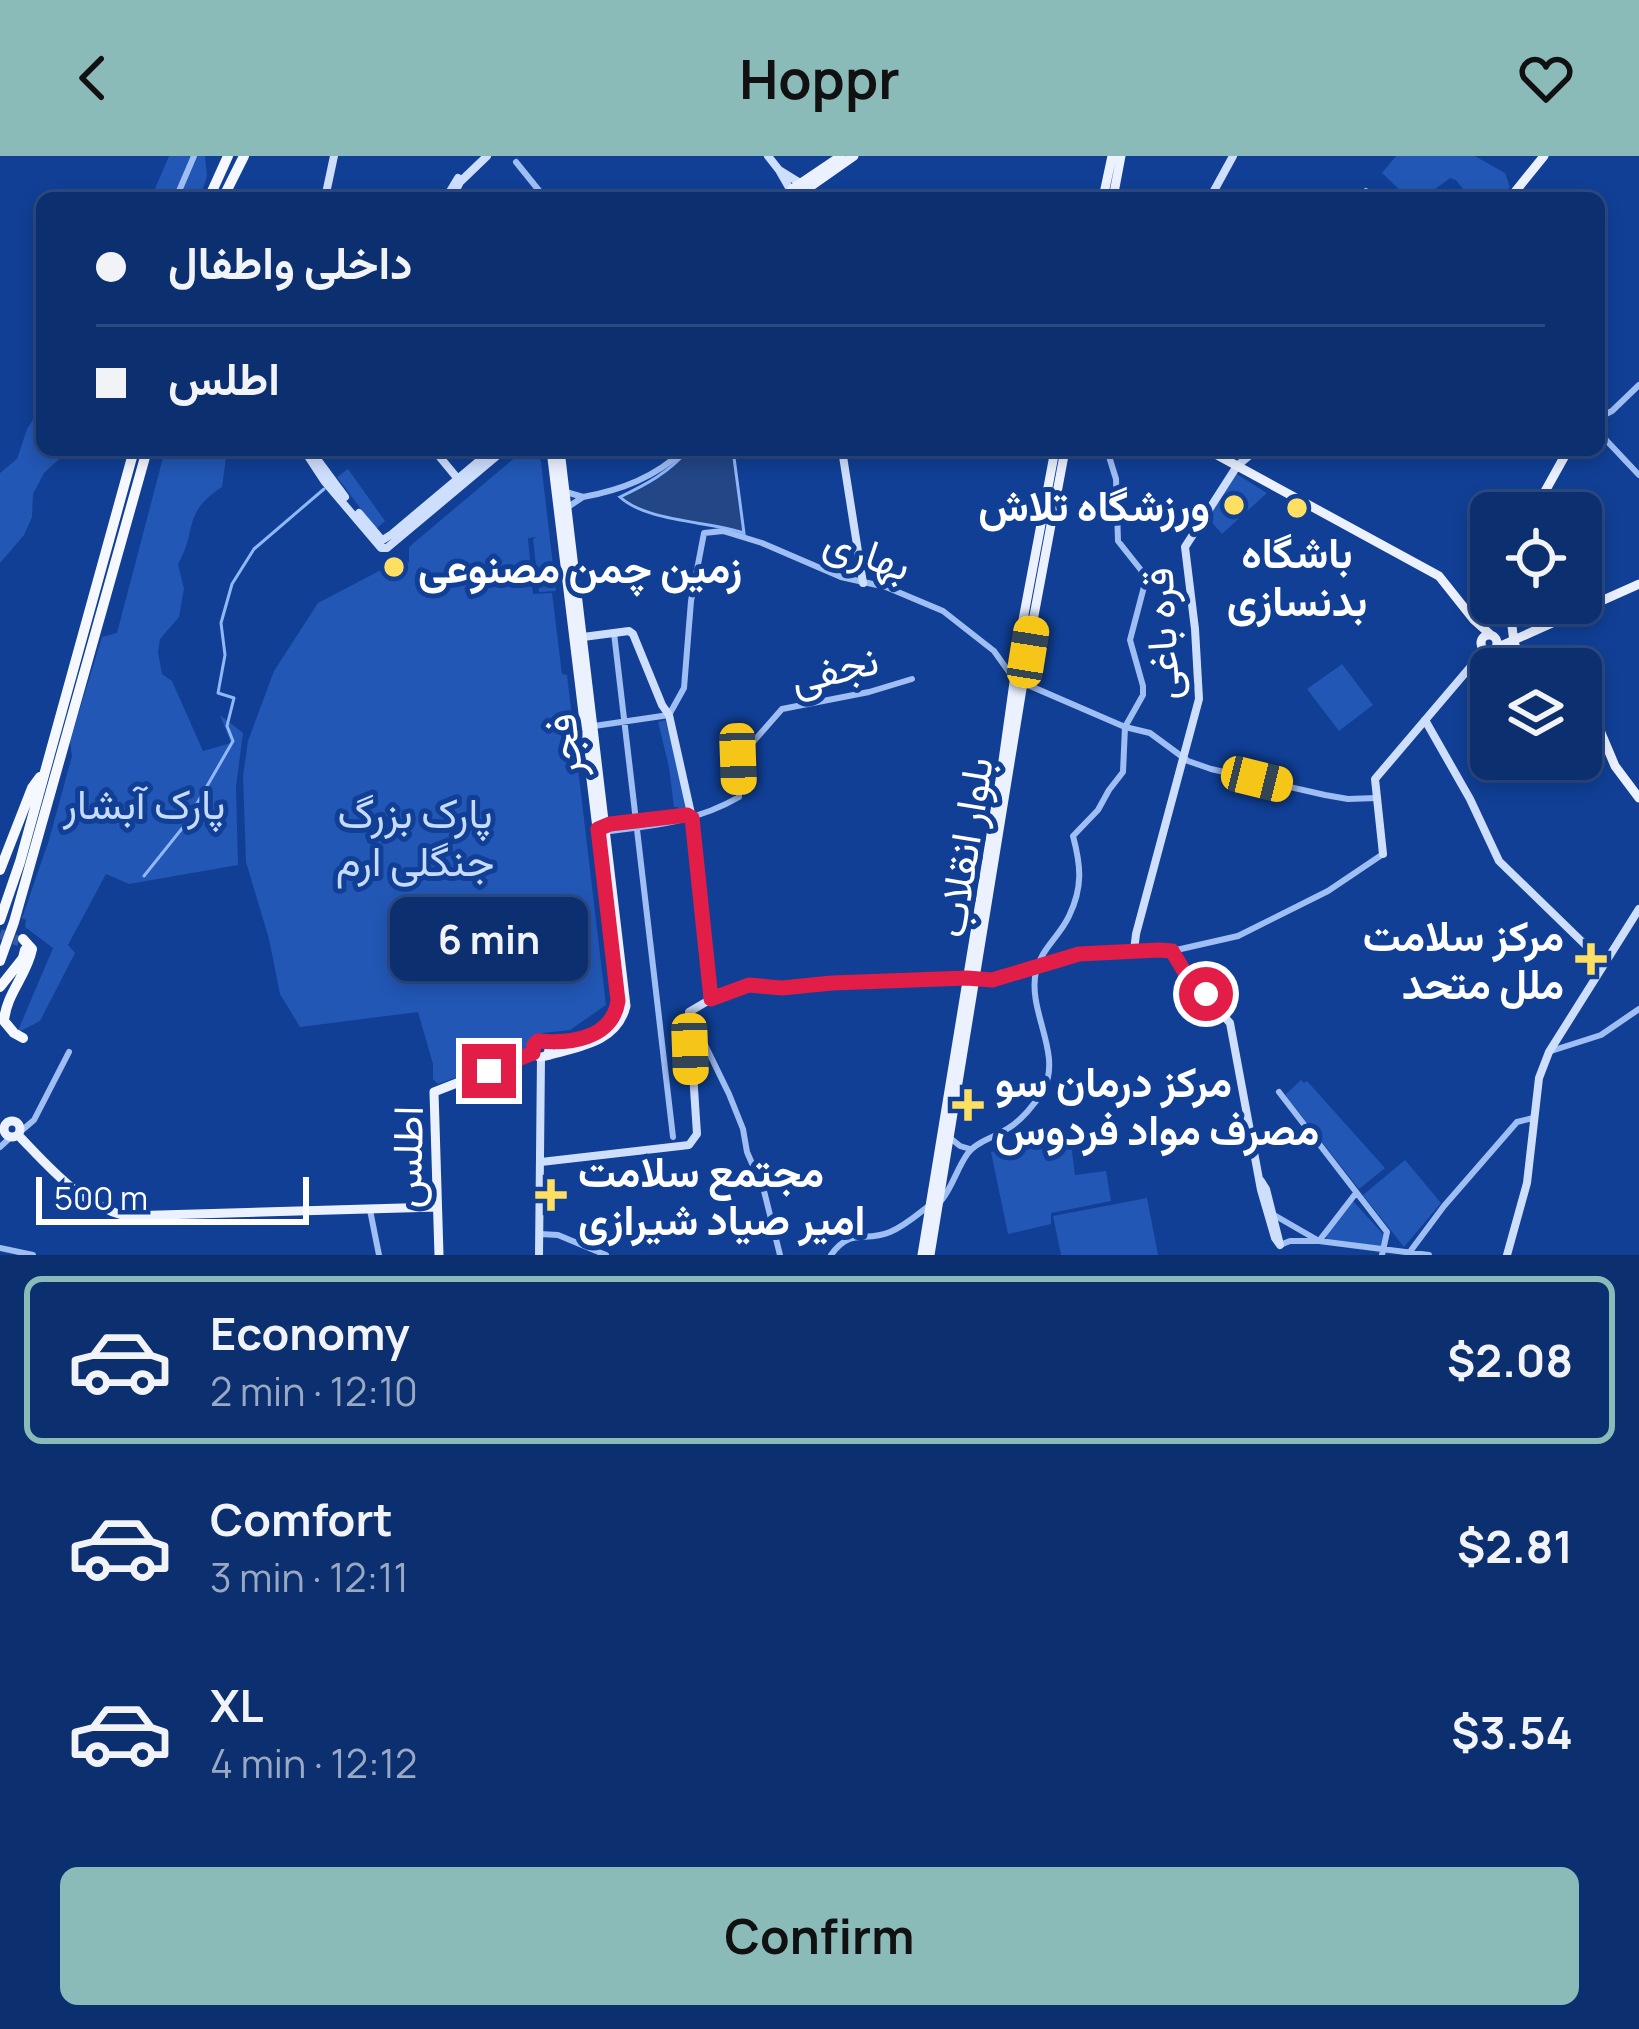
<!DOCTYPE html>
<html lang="en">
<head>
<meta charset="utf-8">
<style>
	:root { --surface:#0c2f70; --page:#153775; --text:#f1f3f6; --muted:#9aa9c3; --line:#2c4a83; --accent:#8bbbb9 }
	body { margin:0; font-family:Manrope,Vazirmatn,sans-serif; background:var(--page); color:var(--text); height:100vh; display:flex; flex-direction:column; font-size:45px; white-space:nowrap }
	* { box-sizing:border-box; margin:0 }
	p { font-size:39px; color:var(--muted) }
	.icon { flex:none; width:66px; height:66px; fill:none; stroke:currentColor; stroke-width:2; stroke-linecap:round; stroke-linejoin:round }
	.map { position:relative; height:1099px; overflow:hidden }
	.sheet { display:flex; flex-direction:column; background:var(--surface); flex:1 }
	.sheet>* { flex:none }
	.banner { position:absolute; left:36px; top:36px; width:1569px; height:264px; border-radius:18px; box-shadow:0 6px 18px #0003,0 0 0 3px var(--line); display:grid; align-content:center; height:264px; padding:0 60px; background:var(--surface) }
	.fabs { position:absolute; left:1470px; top:336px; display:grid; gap:24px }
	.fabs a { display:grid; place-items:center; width:132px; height:132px; border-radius:18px; background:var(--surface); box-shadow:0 6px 18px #0003,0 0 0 3px var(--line); font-size:60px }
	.scale { position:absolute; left:36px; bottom:30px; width:273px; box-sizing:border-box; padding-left:12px; border:6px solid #fff; border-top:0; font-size:33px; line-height:42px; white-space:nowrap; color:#fff; -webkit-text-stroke:9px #103f95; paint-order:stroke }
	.end { position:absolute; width:54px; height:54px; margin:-27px; border:15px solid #e11d48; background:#fff; box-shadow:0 0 0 6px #fff }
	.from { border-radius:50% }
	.bubble { position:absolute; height:84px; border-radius:18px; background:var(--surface); box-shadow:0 6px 18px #0003,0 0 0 3px var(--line); font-size:39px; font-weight:700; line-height:84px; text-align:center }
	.car { position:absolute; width:36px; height:72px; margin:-36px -18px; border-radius:15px; box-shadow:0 0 9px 3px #0007; background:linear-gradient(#f5c518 24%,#345 0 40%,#f5c518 0 76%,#345 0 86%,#f5c518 0) }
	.banner b { display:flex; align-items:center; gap:42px; height:114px; font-size:45px }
	.banner b+b { border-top:3px solid var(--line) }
	.banner i { width:30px; height:30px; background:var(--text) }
	ul { padding:21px 0 0; list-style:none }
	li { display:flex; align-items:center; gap:36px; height:168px; margin:0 24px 18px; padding:0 36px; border:6px solid transparent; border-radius:18px }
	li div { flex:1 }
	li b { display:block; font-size:45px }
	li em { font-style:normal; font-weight:700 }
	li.on { border-color:var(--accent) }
	li>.icon { width:108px; height:108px; stroke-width:1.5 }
	.button { display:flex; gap:24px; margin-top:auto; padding:24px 60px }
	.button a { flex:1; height:138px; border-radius:18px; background:var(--accent); color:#111; font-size:48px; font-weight:700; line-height:138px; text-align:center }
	header { display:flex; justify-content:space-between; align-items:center; height:156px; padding:0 60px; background:var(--accent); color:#111; font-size:54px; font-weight:700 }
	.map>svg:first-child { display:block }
	.green { fill:#2257b5 }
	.water { fill:#234687; stroke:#90b7f7; stroke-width:3 }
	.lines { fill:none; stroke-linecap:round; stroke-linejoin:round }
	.stream { stroke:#90b7f7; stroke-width:3 }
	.trunk-tunnel { stroke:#345ca5; stroke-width:10; stroke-dasharray:10 5; stroke-linecap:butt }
	.tertiary { stroke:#9fbef4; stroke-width:6 }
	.secondary { stroke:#cedefd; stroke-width:8 }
	.primary { stroke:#ebf1ff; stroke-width:9 }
	.trunk { stroke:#f5f8ff; stroke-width:10 }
	.route { stroke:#e11d48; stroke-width:15 }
	.poi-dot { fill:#ffdf61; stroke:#103f95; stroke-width:4.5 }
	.labels { text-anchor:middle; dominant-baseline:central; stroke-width:10; stroke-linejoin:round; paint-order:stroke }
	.poi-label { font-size:42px; font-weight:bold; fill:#fff; stroke:#103f95; text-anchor:start }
	.street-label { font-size:42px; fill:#fff; stroke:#103f95 }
	.park-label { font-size:42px; fill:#c6dbfe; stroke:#103f95 }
</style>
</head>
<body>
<header><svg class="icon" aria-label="back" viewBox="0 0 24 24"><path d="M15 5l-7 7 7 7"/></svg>Hoppr<svg class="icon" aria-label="heart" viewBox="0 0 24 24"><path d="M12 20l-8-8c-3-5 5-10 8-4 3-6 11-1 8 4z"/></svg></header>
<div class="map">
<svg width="1639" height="1099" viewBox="0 0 1639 1099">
	<rect width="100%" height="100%" fill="#103f95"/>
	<path class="green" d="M169,0H205L207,20L200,42H151Z
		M1396,0H1475L1505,17L1510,31L1500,42H1470L1456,24L1450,22L1423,42H1408L1382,17Z
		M42,250V294H69L44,317L33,338L32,361L24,379L0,407V317L17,303L27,273Z
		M165,294H227L222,331C181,358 198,374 178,408L184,433L179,461L160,483L158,496L162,518L172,525L203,595L231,587L220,559L243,577L236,631L238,709L129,728L106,718L68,789L75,797L40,865L17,877L53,792L25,771L26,764L22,762L49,684L72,600L70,585L102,481L117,477Z
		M524,294H537L541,306L556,435L539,436L533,383L536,381L528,382L533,438L552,437L562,518L567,519L606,849L570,874L543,877L517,899L438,928L433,923V908L418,856L300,871L280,838L269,783L246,706L243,620L248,585L274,515L318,447L379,415L399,398L409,407V391Z
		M348,313L385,365L376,373L337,321Z
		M1235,317L1267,337L1222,378L1208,362Z
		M1342,508L1373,549L1339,575L1307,533Z
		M665,564L679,608L687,656L679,657L678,651H674L669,611L658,566Z
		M1301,924L1304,927L1307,925L1385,1012L1359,1033L1285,939Z
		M1070,980L1075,1019L1106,1015L1111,1045L1051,1057V1068L1008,1078L991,996Z
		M1405,1004L1441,1047L1404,1091L1363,1039Z
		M1147,1042L1158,1099H1061L1053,1060Z
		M1352,1044L1383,1078L1381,1090L1326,1084L1327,1077Z"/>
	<path class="water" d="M688,294H733L744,377C709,365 647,366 620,341C647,328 668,317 688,294Z"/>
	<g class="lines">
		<path class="stream" d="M144,720L184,670L233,585L227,570L234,542L218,537L225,499L221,467L232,428L254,393L324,333"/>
		<path class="trunk-tunnel" d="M0,778L19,785"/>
		<path class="tertiary" d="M516,6L545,42
			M176,42L194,0
			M1362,42L1366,35
			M1600,261L1612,255L1639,229
			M1599,272L1606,284L1639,319
			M442,296L444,294
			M566,336L583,341L568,351
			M583,341C622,334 655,321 684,294
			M614,477L673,981
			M594,570L669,559L684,532L691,445L704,377L723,375L762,387L841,421L886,431L943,455L994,495L1014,523L1125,571L1150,577L1188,605L1211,613L1325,639L1348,643L1377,642
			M606,672L611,675C657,669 698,665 739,641L738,603L782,553L869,536L912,523
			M606,672L610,668L687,659L692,662
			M976,823L1001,821L1080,798L1159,793L1172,795L1238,780L1328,735L1383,698
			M692,862L729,938L743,973L747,996L764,1035L780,1099
			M1551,895L1601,879L1639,853
			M1279,936L1387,1076L1382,1099
			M20,976L34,964L69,896
			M949,981L960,990L970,993
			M0,991L12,980
			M1356,1037L1319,1085L1429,1099
			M941,1045C953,1030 957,1012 968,997C976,986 995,981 1007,973C1021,965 1036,947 1044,933C1062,896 1027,855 1036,815C1041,793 1060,780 1069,760C1083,731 1081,710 1073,680L1098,654L1109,634L1123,616L1125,571L1143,539V530L1130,484L1145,427L1141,414L1118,385L1116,323L1107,294
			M370,1054L379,1099
			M1274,1059L1319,1085H1290L1280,1089
			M540,1078L558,1079L606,1099
			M0,1092L33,1099
			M1409,1097L1444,1050L1517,966L1533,962
			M831,1099C851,1071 864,1087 890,1076C905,1070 918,1058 930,1049"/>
		<path class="secondary" d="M768,0L779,14
			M791,35L779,14L800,27
			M325,42L334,0
			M446,42L458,22
			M452,42L460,26L487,0
			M1210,42L1233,0
			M304,294L325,326L381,392H387L504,294
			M434,294L458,323
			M842,294L863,427
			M311,295L345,341
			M359,357L381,383
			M378,387L392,378L492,294
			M583,481L629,475L633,478L662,549L669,559L692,662L711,843
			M1425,564L1470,643L1499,705L1605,808
			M1383,698L1375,623L1472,509
			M1134,795L1136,778L1199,543L1195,473L1185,391L1237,310L1256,294
			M1172,795L1184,815L1230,867L1261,1034L1275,1082L1280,1089L1266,1033L1261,1025
			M541,1006L689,989L697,978L689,856L711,843L749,829L782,832L967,822
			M539,1099L541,901
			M1507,1099L1527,1027L1539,922L1549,896L1639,753"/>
		<path class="primary" d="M801,27L841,0
			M807,33L854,0
			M796,42L792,39V33L801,27L807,35L798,42
			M1103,42L1112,0
			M1113,42L1121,0
			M1510,42L1544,0
			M1599,259V270
			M1208,294L1439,420L1474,464L1491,479
			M1533,357L1568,294
			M1509,447L1514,486L1523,513
			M1481 487a8 8 0 1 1 16 0a8 8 0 1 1-16 0Z
			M1496,492L1639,428
			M1472,509L1492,495
			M1581,549L1596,565L1615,610L1639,642
			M533 893a8 8 0 1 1 16 0a8 8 0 1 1-16 0Z
			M546,886C577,885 612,881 618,845L551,294
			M546,900C578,891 617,887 626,850L560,294
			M4 973a8 8 0 1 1 16 0a8 8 0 1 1-16 0Z
			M19,980C50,1012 80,1048 125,1060L437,1051
			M439,1099L434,936L533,897
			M922,1099L1002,612L1022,469L1055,294
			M930,1099L1033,465L1065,294"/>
		<path class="trunk" d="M209,42L228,0
			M223,42L244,0
			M0,714L32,632L40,621
			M0,764L20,706L134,294
			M0,805L14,766L147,294
			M0,831L23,802L25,794
			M23,882L14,877L4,865C6,838 27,819 32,793L23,783"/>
	</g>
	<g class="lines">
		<path class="route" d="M489,915L533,897L534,889L538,885C570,888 612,883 618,845L598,673L610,668L687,659L692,662L711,843L749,829L782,832L832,827L967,822L992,824L1079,798L1159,794L1172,795L1184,815L1206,838"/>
	</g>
	<g class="poi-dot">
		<circle cx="1234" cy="349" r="12"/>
		<circle cx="1297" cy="352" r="12"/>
		<circle cx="394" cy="411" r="12"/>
		<path d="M1585 785h12v12h12v12h-12v12h-12v-12h-12v-12h12z"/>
		<path d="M962 931h12v12h12v12h-12v12h-12v-12h-12v-12h12z"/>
		<path d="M545 1021h12v12h12v12h-12v12h-12v-12h-12v-12h12z"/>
	</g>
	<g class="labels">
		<g class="poi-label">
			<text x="1210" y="349" text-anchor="end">ورزشگاه تلاش</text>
			<text x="1297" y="396" text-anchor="middle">باشگاه<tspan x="1297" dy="48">بدنسازی</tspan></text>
			<text x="418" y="411">زمین چمن مصنوعی</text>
			<text x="1564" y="779" text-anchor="end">مرکز سلامت<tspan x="1564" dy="48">ملل متحد</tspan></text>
			<text x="995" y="925">مرکز درمان سو<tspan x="995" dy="48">مصرف مواد فردوس</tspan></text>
			<text x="578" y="1015">مجتمع سلامت<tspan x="578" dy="48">امیر صیاد شیرازی</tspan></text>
		</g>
		<g class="street-label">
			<text transform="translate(868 396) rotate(19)">بهاری</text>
			<text transform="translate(1160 478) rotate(-93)">قره باغی</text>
			<text transform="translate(834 512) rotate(-14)">نجفی</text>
			<text transform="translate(563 590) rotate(-97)">فجر</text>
			<text transform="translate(963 691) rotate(-81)">بلوار انقلاب</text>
			<text transform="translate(406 1001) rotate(-89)">اطلس</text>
		</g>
		<g class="park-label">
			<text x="144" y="647">پارک آبشار</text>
			<text x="415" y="656">پارک بزرگ<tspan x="415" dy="48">جنگلی ارم</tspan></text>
		</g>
	</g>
</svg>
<div class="fabs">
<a><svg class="icon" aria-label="locate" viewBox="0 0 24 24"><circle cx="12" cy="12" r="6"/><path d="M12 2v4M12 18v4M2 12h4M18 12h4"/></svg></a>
<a><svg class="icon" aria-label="layers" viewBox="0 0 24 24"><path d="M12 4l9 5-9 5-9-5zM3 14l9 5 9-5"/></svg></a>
</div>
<div class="scale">500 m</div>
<i class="end from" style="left:1206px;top:838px"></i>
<i class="end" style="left:489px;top:915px"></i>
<div class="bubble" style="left:390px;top:741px;width:198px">6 min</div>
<i class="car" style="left:1028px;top:496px;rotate:9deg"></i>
<i class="car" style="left:738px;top:603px;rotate:178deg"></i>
<i class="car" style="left:1257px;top:623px;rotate:104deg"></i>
<i class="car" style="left:690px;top:893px;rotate:178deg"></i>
<div class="banner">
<b><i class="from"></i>داخلی واطفال</b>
<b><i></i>اطلس</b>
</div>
</div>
<section class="sheet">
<ul>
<li class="on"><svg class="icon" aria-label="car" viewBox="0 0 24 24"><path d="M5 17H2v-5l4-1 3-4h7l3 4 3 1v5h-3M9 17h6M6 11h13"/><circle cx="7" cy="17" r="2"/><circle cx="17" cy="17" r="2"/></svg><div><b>Economy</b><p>2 min · 12:10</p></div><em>$2.08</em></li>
<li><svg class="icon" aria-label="car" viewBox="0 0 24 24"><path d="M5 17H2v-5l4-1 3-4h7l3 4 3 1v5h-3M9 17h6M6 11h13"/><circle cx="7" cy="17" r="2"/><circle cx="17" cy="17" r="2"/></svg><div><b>Comfort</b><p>3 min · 12:11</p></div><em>$2.81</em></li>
<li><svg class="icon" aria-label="car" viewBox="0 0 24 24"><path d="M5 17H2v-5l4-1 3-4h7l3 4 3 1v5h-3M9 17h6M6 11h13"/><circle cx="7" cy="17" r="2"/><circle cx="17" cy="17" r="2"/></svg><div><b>XL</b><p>4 min · 12:12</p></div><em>$3.54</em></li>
</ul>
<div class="button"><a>Confirm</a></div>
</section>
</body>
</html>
